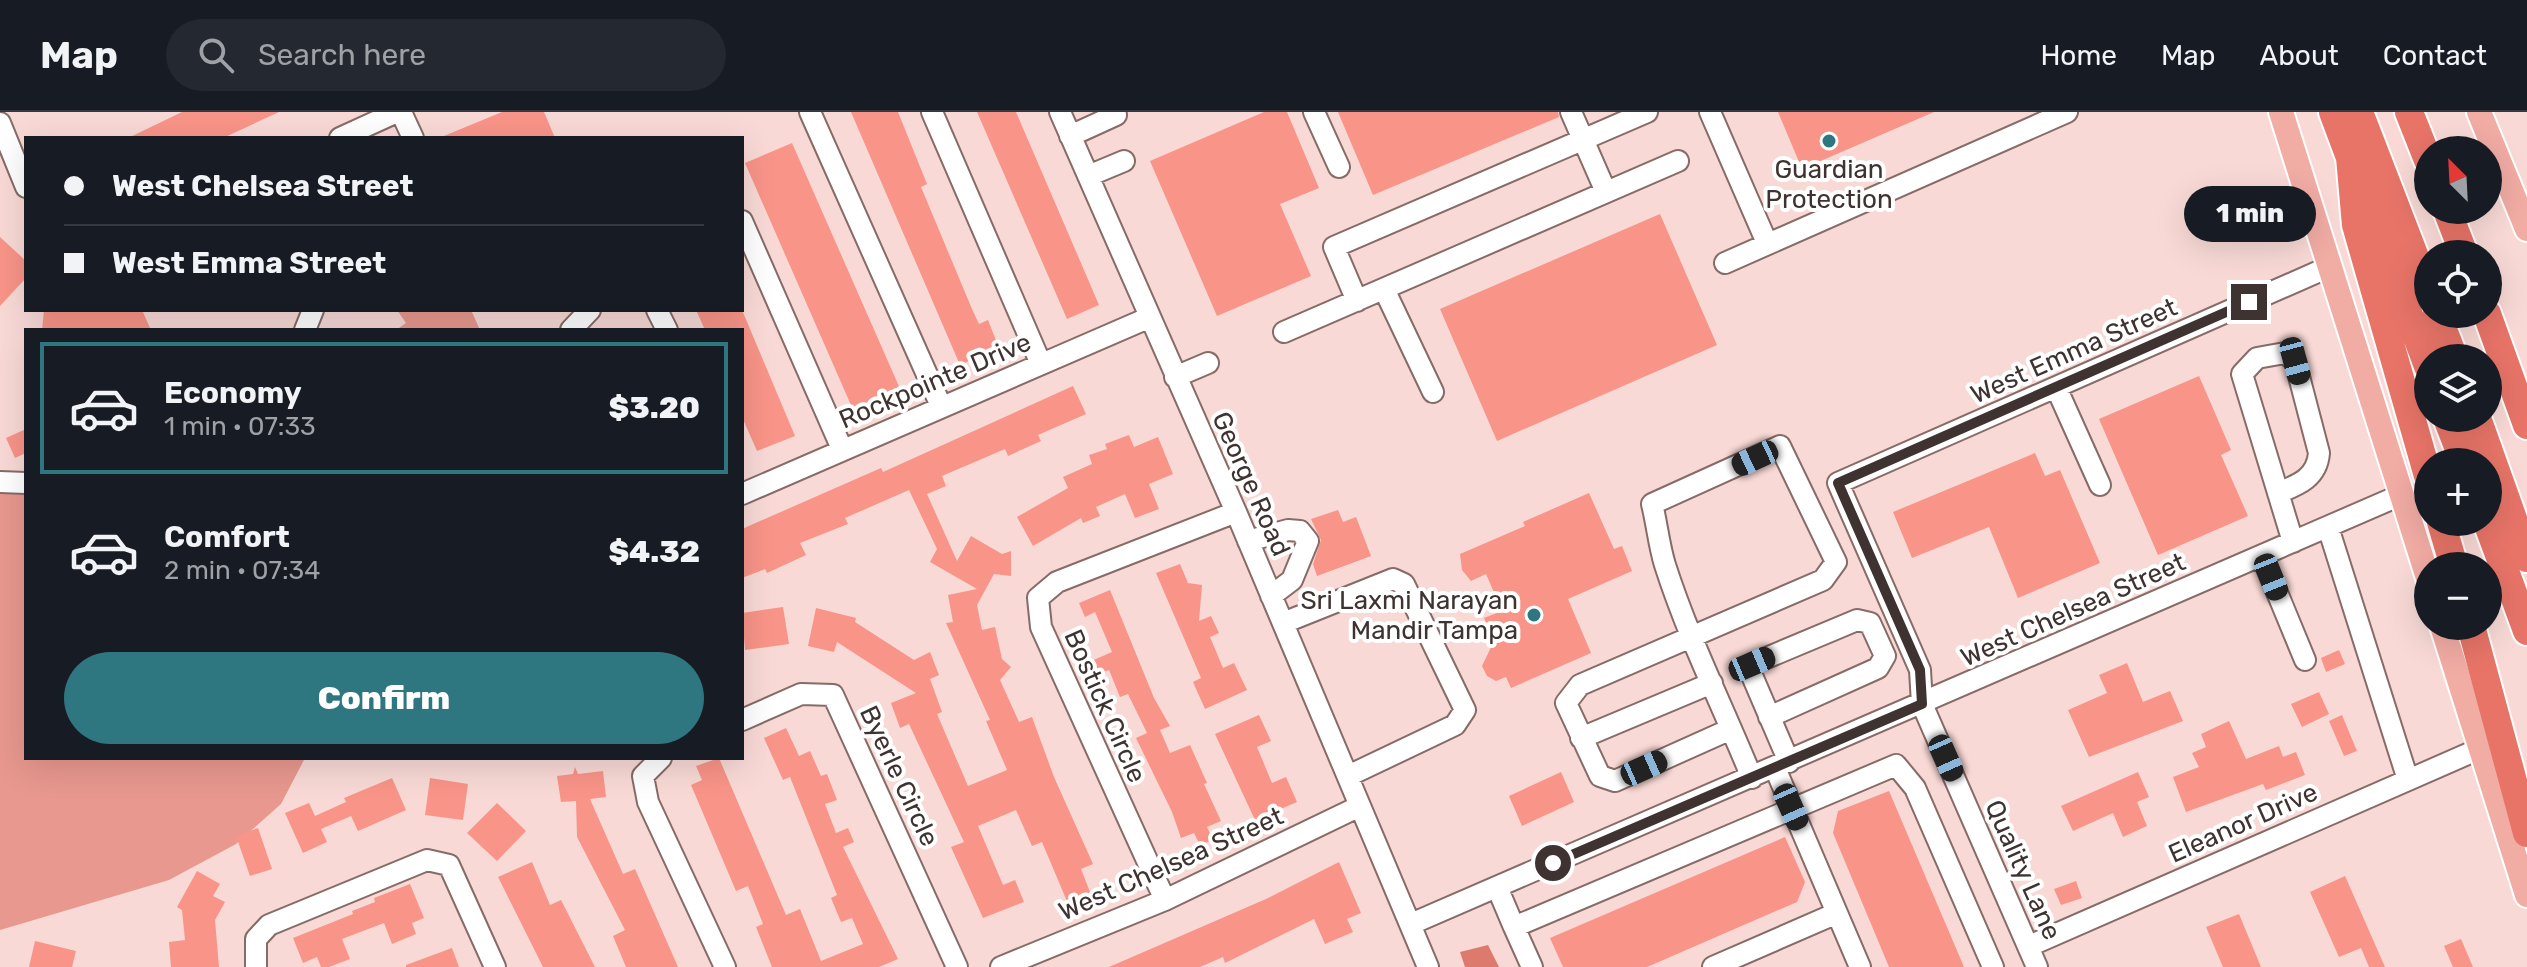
<!DOCTYPE html>
<html lang="en">
<head>
<meta charset="utf-8">
<style>
	:root { --surface:#171b24; --page:#242831; --text:#f1f3f6; --muted:#9ea1a6; --line:#363941; --accent:#2e7680 }
	body { margin:0; font-family:Rubik,sans-serif; background:var(--page); color:var(--text); height:100vh; display:flex; flex-direction:column; font-size:30px; white-space:nowrap }
	* { box-sizing:border-box; margin:0 }
	p { font-size:26px; color:var(--muted) }
	.icon { flex:none; width:44px; height:44px; fill:none; stroke:currentColor; stroke-width:2; stroke-linecap:round; stroke-linejoin:round }
	.map { position:relative; flex:1; overflow:hidden }
	.sheet { position:absolute; left:24px; top:216px; width:720px; height:432px; display:flex; flex-direction:column; background:var(--surface); border-radius:0px; box-shadow:0 8px 32px #0002 }
	.sheet>* { flex:none }
	.top-card { position:absolute; left:24px; top:24px; width:720px; height:176px; border-radius:0px; box-shadow:0 8px 32px #0002; display:grid; align-content:center; height:176px; padding:0 40px; background:var(--surface) }
	.needle { width:52px; rotate:336deg }
	.controls { position:absolute; left:2414px; top:24px; display:grid; gap:16px }
	.controls a { display:grid; place-items:center; width:88px; height:88px; border-radius:50%; background:var(--surface); box-shadow:0 8px 32px #0002; font-size:40px }
	.end { position:absolute; width:36px; height:36px; margin:-18px; border:10px solid #3f3331; background:#fff; box-shadow:0 0 0 4px #fff }
	.from { border-radius:50% }
	.bubble { position:absolute; height:56px; border-radius:28px; background:var(--surface); box-shadow:0 8px 32px #0002; font-size:26px; font-weight:800; line-height:56px; text-align:center }
	.car { position:absolute; width:24px; height:48px; margin:-24px -12px; border-radius:10px; box-shadow:0 0 6px 2px #0007; background:linear-gradient(#222 24%,#8ab4d8 0 40%,#222 0 76%,#8ab4d8 0 86%,#222 0) }
	.top-card b { display:flex; align-items:center; gap:28px; height:76px; font-size:30px }
	.top-card b+b { border-top:2px solid var(--line) }
	.top-card i { width:20px; height:20px; background:var(--text) }
	ul { padding:14px 0 0; list-style:none }
	li { display:flex; align-items:center; gap:24px; height:132px; margin:0 16px 12px; padding:0 24px; border:4px solid transparent; border-radius:0px }
	li div { flex:1 }
	li b { display:block; font-size:30px }
	li em { font-style:normal; font-weight:800 }
	li.active { border-color:var(--accent) }
	li>.icon { width:72px; height:72px; stroke-width:1.5 }
	.cta { display:flex; gap:16px; margin-top:auto; padding:16px 40px }
	.cta a { flex:1; height:92px; border-radius:48px; background:var(--accent); color:#fff; font-size:32px; font-weight:800; line-height:92px; text-align:center }
	header { display:flex; align-items:center; gap:48px; box-sizing:border-box; height:112px; padding:0 40px; background:var(--surface); border-bottom:2px solid var(--line) }
	header strong { font-size:38px }
	nav { display:flex; gap:44px; margin-inline-start:auto; font-size:28px }
	.search { width:560px; height:72px; background:var(--page); display:flex; align-items:center; gap:20px; box-sizing:border-box; padding:0 28px; border-radius:44px; color:var(--muted); font-size:30px }
	.map>svg:first-child { display:block }
	.green { fill:#e8988e }
	.water { fill:#dc7a6e }
	.building { fill:#f99488 }
	.lines { fill:none; stroke-linecap:round; stroke-linejoin:round }
	.minor-casing { stroke:#866b67; stroke-width:24 }
	.major-casing { stroke:#fff; stroke-width:28 }
	.highway-casing { stroke:#fff; stroke-width:32 }
	.minor { stroke:#fff; stroke-width:20 }
	.major { stroke:#f1aca4; stroke-width:24 }
	.highway { stroke:#e87468; stroke-width:28 }
	.route { stroke:#3f3331; stroke-width:10 }
	.poi-dot { fill:#2e7680; stroke:#fff; stroke-width:3 }
	.labels { text-anchor:middle; dominant-baseline:central; stroke-width:8; stroke-linejoin:round; paint-order:stroke }
	.poi-label { font-size:26px; fill:#3f3331; stroke:#fff }
	.street-label { font-size:26px; fill:#3f3331; stroke:#fff }
</style>
</head>
<body>
<header>
<strong>Map</strong>
<div class="search"><svg class="icon" aria-label="search" viewBox="0 0 24 24"><circle cx="10" cy="10" r="6"/><path d="M15 15l6 6"/></svg>Search here</div>
<nav><a>Home</a><a>Map</a><a>About</a><a>Contact</a></nav>
</header>
<div class="map">
<svg width="2527" height="855" viewBox="0 0 2527 855">
	<rect width="100%" height="100%" fill="#f8d9d5"/>
	<path class="green" d="M397,198H471L480,218H396L406,211Z
		M26,368V646H305L281,692L236,732L169,768L0,818V379Z"/>
	<path class="water" d="M1488,833L1499,855H1465L1460,840Z"/>
	<path class="building" d="M182,0H279L223,26H128Z
		M502,0H544L555,26H439Z
		M851,0H898L927,72L921,75L972,197L979,212L988,208L999,236L960,253Z
		M977,0H1016L1099,193L1067,207Z
		M1264,0H1287L1319,76L1280,92L1311,164L1217,204L1150,49Z
		M1338,0H1558L1559,5L1373,83Z
		M1778,0H1934L1802,57Z
		M792,31L901,279L854,300L745,51Z
		M1660,102L1717,233L1497,329L1440,197Z
		M0,125L26,149V166L0,194Z
		M44,198H142L151,218H42Z
		M696,198H742L795,324L757,339L742,305V218H705Z
		M2199,264L2231,338L2221,343L2248,404L2158,443L2099,307Z
		M1073,274L1086,302L1038,323L1041,329L1008,344L1005,337L942,364L946,374L927,382L957,449L971,424L1002,442L1011,439V464L994,462L977,493L982,518L995,515L1002,547L1011,555L1000,568L1019,610L1032,605L1054,665L1093,752L1081,757L1092,785L1069,794L1042,730L1032,734L1016,698L978,714L1003,773L1015,768L1024,790L983,806L951,735L964,730L909,612L900,616L891,591L916,581L837,530L834,540L808,534L816,496L856,506L855,510L914,548L930,540L939,563L930,567L942,600L937,602L968,674L1007,658L986,609L990,608L946,511L953,510L948,483L977,477L930,450L937,437L909,378L845,406L848,412L800,431L806,443L767,461L765,457L742,466V417L881,356L883,360Z
		M26,317V341L15,346L6,326Z
		M1129,323L1134,335L1158,325L1173,362L1149,372L1159,397L1135,406L1125,382L1096,395L1100,404L1083,411L1081,406L1033,434L1017,405L1068,376L1063,365L1092,352L1089,343L1107,337L1105,332Z
		M2035,341L2045,364L2060,358L2100,451L2018,486L1989,415L1912,446L1893,400Z
		M1589,381L1614,437L1622,434L1632,459L1568,487L1591,541L1511,576L1506,565L1496,569L1487,564L1482,554L1494,529L1484,506L1502,499L1486,462L1471,469L1462,458L1460,442L1525,414L1523,410Z
		M1338,398L1343,410L1356,405L1371,444L1317,464L1313,452L1321,428L1311,407Z
		M1180,452L1188,471L1202,473L1199,509L1211,504L1219,521L1210,525L1223,556L1234,551L1247,578L1205,597L1193,570L1201,566L1156,461Z
		M1110,478L1154,586L1170,614L1160,618L1170,641L1190,633L1207,671L1204,672L1221,709L1207,715L1213,728L1200,733L1194,721L1181,726L1172,700L1136,626L1147,621L1128,582L1120,585L1109,558L1095,563L1089,550L1112,540L1095,500L1085,505L1079,491Z
		M783,495L789,532L745,538L742,501Z
		M2339,538L2345,552L2326,560L2321,546Z
		M2127,551L2143,590L2170,579L2183,609L2089,645L2068,598L2107,581L2099,563Z
		M2319,580L2329,602L2302,615L2291,592Z
		M1259,603L1271,629L1257,635L1272,671L1286,665L1297,690L1255,708L1215,622Z
		M2342,603L2357,639L2344,644L2329,609Z
		M2229,609L2246,647L2279,634L2283,645L2296,640L2305,663L2266,678L2263,672L2186,700L2173,665L2199,655L2192,641L2206,635L2201,622Z
		M786,616L799,644L810,639L821,664L827,662L837,688L825,692L836,721L848,716L854,730L843,735L898,847L879,855H772L756,815L763,812L748,774L736,779L691,673L702,668L696,654L719,646L786,803L800,797L821,849L863,832L852,806L841,810L831,786L837,783L790,665L783,668L764,626Z
		M575,655L578,662L603,659L606,685L590,687L623,762L635,757L678,855H626L613,824L625,818L577,725L576,689L561,690L557,664L573,662Z
		M1561,660L1574,690L1522,714L1509,684Z
		M2138,660L2149,685L2137,690L2147,714L2123,725L2113,701L2073,719L2061,694Z
		M392,666L406,698L358,719L351,704L321,717L327,730L303,741L285,701L309,691L315,704L346,690L344,686Z
		M430,666L468,672L463,708L425,703Z
		M1889,679L1964,855H1889L1833,721L1838,699Z
		M497,691L526,719L497,749L467,721Z
		M258,716L272,757L250,764L236,724Z
		M1785,725L1805,770L1797,790L1647,855H1563L1550,826Z
		M532,750L550,793L561,788L595,855H543L498,765Z
		M1339,750L1361,801L1347,807L1353,820L1325,832L1314,807L1225,851L1223,845L1200,855H1109L1266,787Z
		M197,759L220,772L213,784L225,790L215,808L219,855H171L169,830L185,828L182,798L177,795Z
		M2345,764L2385,855H2369L2361,836L2339,845L2310,780Z
		M2076,769L2082,786L2061,793L2054,777Z
		M410,772L424,806L412,811L416,822L392,832L384,811L342,827L350,847L329,855H321L317,845L303,851L293,826L353,802L352,799L375,790L374,786Z
		M2239,802L2261,855H2223L2206,815Z
		M2461,827L2473,855H2453L2444,834Z
		M35,829L76,839L72,855H29Z
		M452,836L459,855H406V853Z"/>
	<g class="lines">
		<defs>
			<path id="minor" d="M401,0L413,26
				M810,0L941,294
				M932,0L1041,252
				M1060,0L1236,400L1428,855
				M1314,0L1339,55
				M1571,0L1606,80
				M1710,0L1767,131
				M0,11L26,75
				M1070,24L1116,3
				M340,26L397,0
				M1088,64L1124,49
				M742,109L842,337
				M1725,151L2067,0
				M1384,177L1433,280
				M1357,189L1334,135L1647,0
				M657,198L667,218
				M305,218L313,198
				M571,218L590,198
				M1284,220L1678,49
				M1175,265L1208,251
				M2056,275L2100,373
				M0,370L26,371
				M2278,381C2298,373 2317,366 2319,341L2295,249L2285,241L2257,246L2242,262L2293,430
				M742,382L1148,206
				M2328,415L2408,668
				M1248,429L1288,418L1300,419L1308,429L1292,468L1271,484
				M2262,444L2305,548
				M1283,511L1393,467L1404,472L1465,598L1455,613L1348,664
				M1769,605L1878,556L1885,544L1870,511L1857,508L1752,552L1750,559L1789,650
				M742,608L801,582L833,583L957,855
				M1731,617L1615,669L1600,664L1566,591L1580,573L1823,468L1836,450L1780,334L1652,392C1657,412 1659,434 1665,453C1688,525 1723,595 1752,666
				M1581,626L1712,571
				M661,646L643,664L648,690L725,855
				M1775,656L1860,855
				M1497,775L1514,815
				M1165,788L1041,515L1038,486L1057,470L1236,400
				M1411,812L2403,382
				M2029,834L2479,637
				M256,855V827L269,813L427,748L449,753L495,855
				M1001,855L1165,788L1360,694
				M1532,855L1514,815L1896,653L1915,676L1993,855
				M1713,855L1837,801
				M2037,855L1922,592L1920,558L1838,371L2331,154"/>
			<path id="major" d="M2281,0L2428,466
				M2479,0L2527,117
				M2442,514L2527,783"/>
			<path id="highway" d="M2333,0L2428,254
				M2359,0L2428,179
				M2409,0L2428,48
				M2350,45L2356,113L2428,364
				M2447,98L2464,142
				M2437,202L2454,246
				M2487,202L2527,313
				M2447,306L2464,350
				M2477,306L2527,446
				M2441,410L2454,454
				M2487,410L2527,519
				M2471,514L2527,721"/>
		</defs>
		<use href="#minor" class="minor-casing"/>
		<use href="#major" class="major-casing"/>
		<use href="#highway" class="highway-casing"/>
		<use href="#minor" class="minor"/>
		<use href="#major" class="major"/>
		<use href="#highway" class="highway"/>
	</g>
	<g class="lines">
		<path class="route" d="M1553,751L1922,592L1920,558L1838,371L2249,190"/>
	</g>
	<g class="poi-dot">
		<circle cx="1829" cy="29" r="8"/>
		<circle cx="1534" cy="503" r="8"/>
	</g>
	<g class="labels">
		<g class="poi-label">
			<text x="1829" y="57">Guardian<tspan x="1829" dy="30">Protection</tspan></text>
			<text x="1518" y="488" text-anchor="end">Sri Laxmi Narayan<tspan x="1518" dy="30">Mandir Tampa</tspan></text>
		</g>
		<g class="street-label">
			<text transform="translate(2074 239) rotate(-24)">West Emma Street</text>
			<text transform="translate(935 269) rotate(-23)">Rockpointe Drive</text>
			<text transform="translate(1251 372) rotate(66)">George Road</text>
			<text transform="translate(2073 498) rotate(-24)">West Chelsea Street</text>
			<text transform="translate(1105 594) rotate(66)">Bostick Circle</text>
			<text transform="translate(899 664) rotate(65)">Byerle Circle</text>
			<text transform="translate(2243 711) rotate(-24)">Eleanor Drive</text>
			<text transform="translate(1171 752) rotate(-24)">West Chelsea Street</text>
			<text transform="translate(2023 758) rotate(66)">Quality Lane</text>
		</g>
	</g>
</svg>
<div class="controls">
<a><svg class="needle" viewBox="-14 -14 28 28"><path d="M0-13l5 13h-10z" fill="#e53935"/><path d="M0 13l5-13h-10z" fill="#9ea1a6"/></svg></a>
<a><svg class="icon" aria-label="locate" viewBox="0 0 24 24"><circle cx="12" cy="12" r="6"/><path d="M12 2v4M12 18v4M2 12h4M18 12h4"/></svg></a>
<a><svg class="icon" aria-label="layers" viewBox="0 0 24 24"><path d="M12 4l9 5-9 5-9-5zM3 14l9 5 9-5"/></svg></a>
<a>+</a>
<a>−</a>
</div>
<i class="end from" style="left:1553px;top:751px"></i>
<i class="end" style="left:2249px;top:190px"></i>
<div class="bubble" style="left:2184px;top:74px;width:132px">1 min</div>
<i class="car" style="left:2295px;top:249px;rotate:165deg"></i>
<i class="car" style="left:1755px;top:346px;rotate:245deg"></i>
<i class="car" style="left:2271px;top:465px;rotate:158deg"></i>
<i class="car" style="left:1752px;top:552px;rotate:67deg"></i>
<i class="car" style="left:1946px;top:646px;rotate:156deg"></i>
<i class="car" style="left:1644px;top:656px;rotate:66deg"></i>
<i class="car" style="left:1791px;top:695px;rotate:156deg"></i>
<div class="top-card">
<b><i class="from"></i>West Chelsea Street</b>
<b><i></i>West Emma Street</b>
</div>
<section class="sheet">
<ul>
<li class="active"><svg class="icon" aria-label="car" viewBox="0 0 24 24"><path d="M5 17H2v-5l4-1 3-4h7l3 4 3 1v5h-3M9 17h6M6 11h13"/><circle cx="7" cy="17" r="2"/><circle cx="17" cy="17" r="2"/></svg><div><b>Economy</b><p>1 min · 07:33</p></div><em>$3.20</em></li>
<li><svg class="icon" aria-label="car" viewBox="0 0 24 24"><path d="M5 17H2v-5l4-1 3-4h7l3 4 3 1v5h-3M9 17h6M6 11h13"/><circle cx="7" cy="17" r="2"/><circle cx="17" cy="17" r="2"/></svg><div><b>Comfort</b><p>2 min · 07:34</p></div><em>$4.32</em></li>
</ul>
<div class="cta"><a>Confirm</a></div>
</section>
</div>
</body>
</html>
